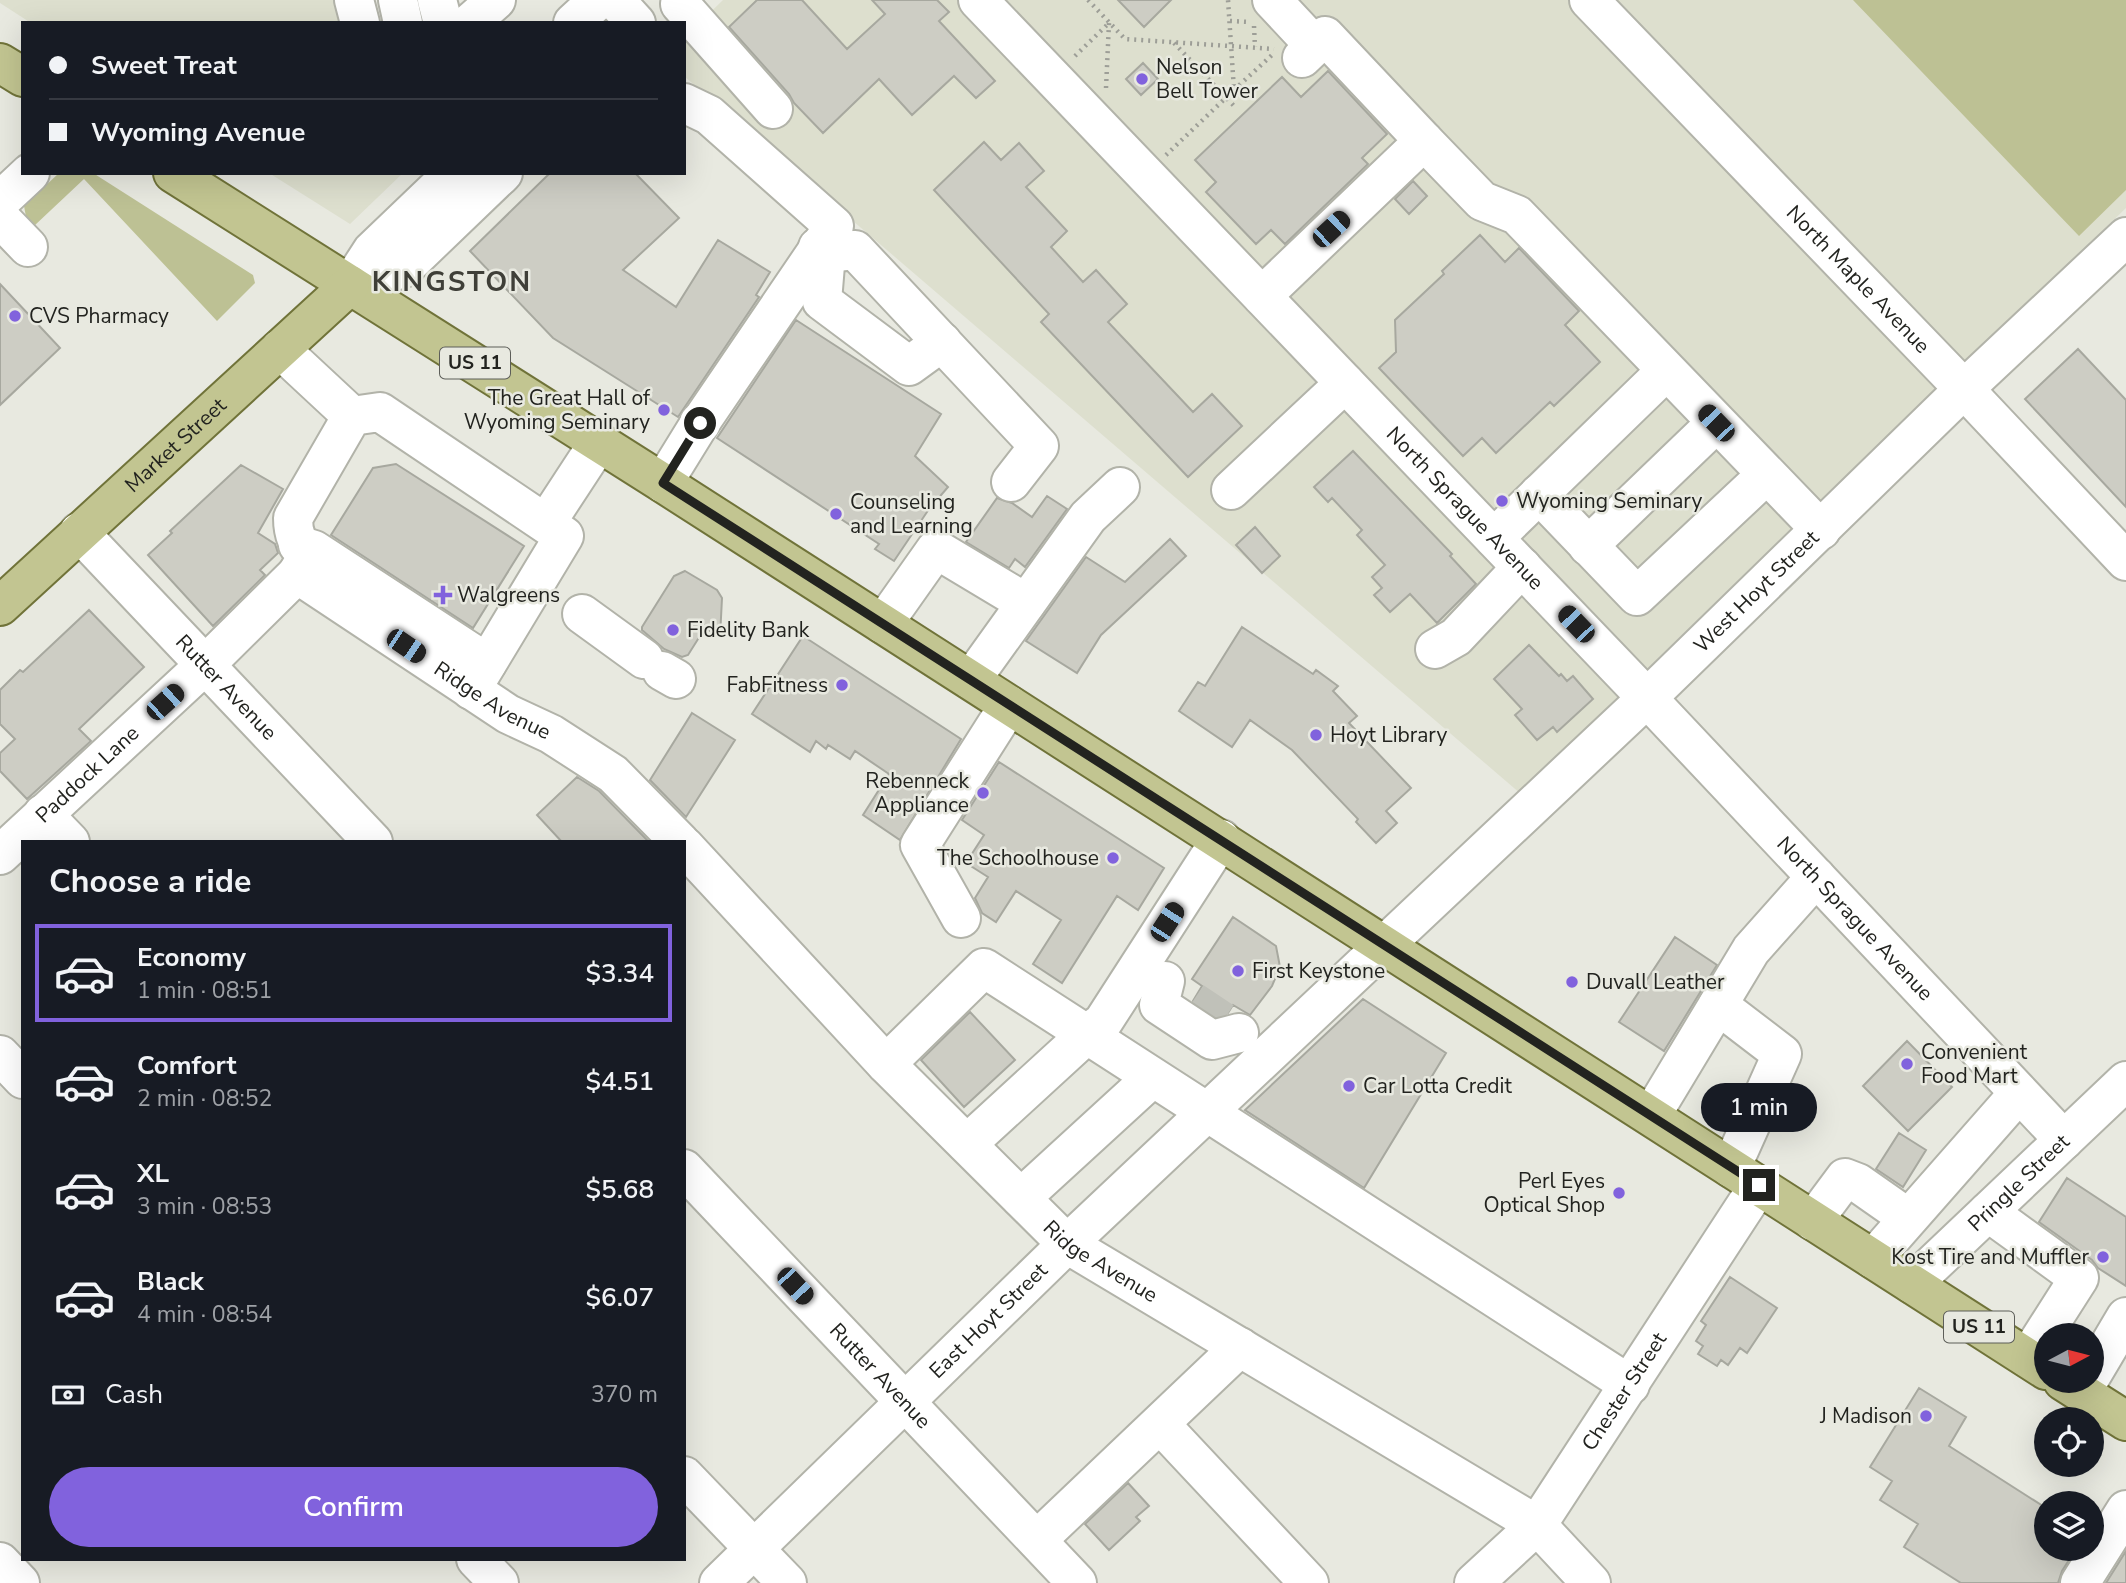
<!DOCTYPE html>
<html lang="en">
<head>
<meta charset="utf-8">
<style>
	:root { --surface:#171b24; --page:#20242c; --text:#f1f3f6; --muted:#9ea1a6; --line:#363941; --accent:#8162dd }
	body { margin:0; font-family:"Nunito Sans",sans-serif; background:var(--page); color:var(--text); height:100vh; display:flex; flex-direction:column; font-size:26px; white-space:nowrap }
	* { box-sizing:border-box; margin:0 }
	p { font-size:23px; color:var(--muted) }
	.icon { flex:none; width:38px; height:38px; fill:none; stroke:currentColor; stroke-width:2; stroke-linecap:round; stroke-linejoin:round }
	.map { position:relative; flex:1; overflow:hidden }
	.side { position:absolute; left:21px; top:840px; width:665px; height:721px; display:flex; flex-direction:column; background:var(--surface); border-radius:0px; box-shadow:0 7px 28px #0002 }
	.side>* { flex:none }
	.hud { position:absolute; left:21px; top:21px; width:665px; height:154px; border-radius:0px; box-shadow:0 7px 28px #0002; display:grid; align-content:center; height:154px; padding:0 28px; background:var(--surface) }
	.needle { width:46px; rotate:83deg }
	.tools { position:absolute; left:2034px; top:1323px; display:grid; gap:14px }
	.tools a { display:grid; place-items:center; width:70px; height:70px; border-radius:50%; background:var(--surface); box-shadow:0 7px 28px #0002; font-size:35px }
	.end { position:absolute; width:32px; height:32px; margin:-16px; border:9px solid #22231f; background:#fff; box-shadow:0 0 0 4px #fff }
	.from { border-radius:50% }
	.bubble { position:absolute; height:49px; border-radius:24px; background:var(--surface); box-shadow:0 7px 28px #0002; font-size:23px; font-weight:600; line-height:49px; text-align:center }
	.car { position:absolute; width:21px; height:42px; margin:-21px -10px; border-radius:9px; box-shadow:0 0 5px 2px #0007; background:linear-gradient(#222 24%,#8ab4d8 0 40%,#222 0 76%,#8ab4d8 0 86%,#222 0) }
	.hud b { display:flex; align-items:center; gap:24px; height:66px; font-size:26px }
	.hud b+b { border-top:2px solid var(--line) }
	.hud i { width:18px; height:18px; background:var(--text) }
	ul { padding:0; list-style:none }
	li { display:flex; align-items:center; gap:21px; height:98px; margin:0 14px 10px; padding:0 14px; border:4px solid transparent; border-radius:0px }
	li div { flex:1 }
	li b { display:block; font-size:26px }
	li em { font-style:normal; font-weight:600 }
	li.current { border-color:var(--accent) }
	li>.icon { width:63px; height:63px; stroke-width:1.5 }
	h2 { padding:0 28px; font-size:32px; line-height:84px }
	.pay { display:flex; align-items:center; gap:18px; height:77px; padding:0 28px; font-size:26px }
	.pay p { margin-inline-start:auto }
	.action { display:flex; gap:14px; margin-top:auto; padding:14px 28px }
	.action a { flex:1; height:80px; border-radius:42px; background:var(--accent); color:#fff; font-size:28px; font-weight:600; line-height:80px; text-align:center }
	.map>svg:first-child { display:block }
	.built { fill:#dddfce }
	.green { fill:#bdc194 }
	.building { fill:#cdcdc4; stroke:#a7a89f; stroke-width:2 }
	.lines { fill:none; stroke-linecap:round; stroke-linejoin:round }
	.minor-tunnel { stroke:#c0c1b9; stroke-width:38; stroke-dasharray:38 19; stroke-linecap:butt }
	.minor-casing { stroke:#b2b3a9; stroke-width:42 }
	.major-casing { stroke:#707339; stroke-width:42 }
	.path { stroke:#9d9e97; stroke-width:4.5; stroke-dasharray:2 5; stroke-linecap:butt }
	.minor { stroke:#fff; stroke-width:38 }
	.major { stroke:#c2c591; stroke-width:38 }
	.route { stroke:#22231f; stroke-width:9 }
	.poi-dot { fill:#8162dd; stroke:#e8e9e0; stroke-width:2.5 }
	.labels { text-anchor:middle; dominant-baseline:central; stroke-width:5; stroke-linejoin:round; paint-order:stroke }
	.shield { fill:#e8e9e0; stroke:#5d5e59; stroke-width:2 }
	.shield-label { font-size:19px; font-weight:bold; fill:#22231f }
	.poi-label { font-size:21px; fill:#22231f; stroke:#e8e9e0; text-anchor:start }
	.street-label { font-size:21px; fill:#22231f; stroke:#e8e9e0 }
	.district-label { font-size:28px; font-weight:bold; letter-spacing:2px; fill:#3f3f38; stroke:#e8e9e0 }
</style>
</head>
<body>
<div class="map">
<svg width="2126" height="1583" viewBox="0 0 2126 1583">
	<rect width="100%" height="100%" fill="#e8e9e0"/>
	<path class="built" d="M0,0H371L377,23H31L0,3Z
		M723,0H2126V208L1521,794L684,76V38Z
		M269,173H403L350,224Z"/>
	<path class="green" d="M1853,0H2126V190L2079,236Z
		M59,173H93L253,275L255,283L217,321L84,179L34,226L27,222L24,206Z"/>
	<path class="building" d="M757,0H802L847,49L885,14L872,0H937L949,12L939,21L995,81L976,98L954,76L912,115L879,79L823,133L794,103L789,94L729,27Z
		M1118,0H1171L1144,27Z
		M1143,63L1158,79L1141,95L1126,79Z
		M1328,71L1387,134L1362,158L1368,164L1285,244L1271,230L1256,244L1206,192L1216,182L1195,160L1282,77L1301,97Z
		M984,142L1001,160L1019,143L1044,171L1026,187L1067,231L1051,247L1083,282L1096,270L1127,304L1108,322L1193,412L1212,394L1242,426L1188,477L1041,322L1049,314L934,190Z
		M550,173H635L679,218L623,270L676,307L718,240L770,272L756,295L759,297L678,417L553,338L470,251Z
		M1413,181L1427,196L1409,214L1395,199Z
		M1480,235L1505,262L1519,248L1579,311L1565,325L1600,362L1554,406L1550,402L1496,453L1482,438L1463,456L1379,368L1396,352L1395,320L1444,274L1442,271Z
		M0,284L60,348L0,405Z
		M796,320L941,414L915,456L948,487L929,509L894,561L875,549L879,544L717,438Z
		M2078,349L2126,400V507L2025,399Z
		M1353,451L1452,554L1450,556L1476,584L1437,623L1410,594L1390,612L1374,595L1382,588L1372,577L1385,565L1357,535L1362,530L1332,498L1328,502L1314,487Z
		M396,464L524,546L473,628L331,535L373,468Z
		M241,465L283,489L258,533L275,544L278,553L260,570L265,575L213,626L148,555L172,533L170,531Z
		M1047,496L1067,509L1025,567L1015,559L1009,568L966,542L997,498L1012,503L1032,517Z
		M1255,527L1280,556L1262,573L1236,545Z
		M1170,539L1186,556L1101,635L1077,673L1026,641L1086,557L1125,582Z
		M685,571L717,590L722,598L720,637L705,628L688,655L682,657L664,649L642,630V627L674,576Z
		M89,610L144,667L79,729L91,741L27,799L0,771V753L15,739L0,724V690L20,670L23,672Z
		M1242,627L1313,674L1316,670L1338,686L1333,691L1357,716L1349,723L1411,788L1386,811L1397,823L1376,843L1356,822L1358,819L1292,750L1250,720L1232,747L1179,711L1198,682L1205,686Z
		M803,636L961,739L900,840L863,815L889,774L855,751L850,759L828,745L826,749L816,741L810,752L752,714Z
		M1529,645L1559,676L1561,674L1567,681L1573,676L1593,699L1557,732L1553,727L1537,740L1515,715L1522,709L1494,679Z
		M692,713L735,740L686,817L650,780Z
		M999,762L1164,868L1138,910L1117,896L1062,983L1033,964L1061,920L1016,891L996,922L982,913L975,898L988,877L966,863L984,835L962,820Z
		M577,777L599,791L649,842H562L537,815Z
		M1233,917L1276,946L1280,967L1272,986L1250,1015L1233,1005L1228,1013L1216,1016L1193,1001L1202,986L1192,979Z
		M1675,937L1717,965L1664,1051L1619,1022Z
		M1363,999L1446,1053L1364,1188L1245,1110Z
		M970,1012L1015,1060L964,1107L921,1060Z
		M1907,1041L1952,1087L1908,1131L1863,1086Z
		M1899,1133L1926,1150L1903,1187L1876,1169Z
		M2067,1178L2126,1217V1286L2098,1268L2092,1260L2039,1222Z
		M1730,1277L1777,1308L1747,1353L1740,1348L1728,1365L1721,1360L1717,1366L1698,1354L1703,1346L1696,1341L1706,1325L1701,1321Z
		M1919,1388L1966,1417L1949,1446L2046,1508V1549H2076L2062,1571L2058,1583H1961L1904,1547L1918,1524L1880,1500L1892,1481L1870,1467Z
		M1128,1483L1149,1506L1136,1517L1140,1521L1109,1550L1085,1524Z
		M2126,1551V1583H2106Z"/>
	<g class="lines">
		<path class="minor-tunnel" d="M1193,1001L1223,1021"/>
		<defs>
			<g id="minor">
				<path d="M354,0L360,23"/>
				<path d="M398,0L403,23"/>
				<path d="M437,0L443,23"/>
				<path d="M615,0L636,23"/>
				<path id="s1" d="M978,0L1647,698L2064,1140"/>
				<path d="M1272,0L1315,46"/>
				<path id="s2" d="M1589,0L1964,389L2126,561"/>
				<path d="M680,4L773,109"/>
				<path d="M470,23L496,0"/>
				<path d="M573,23L598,0"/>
				<path d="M1424,141L1482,201L1517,215L1821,530"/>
				<path d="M0,201L30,173"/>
				<path d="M0,218L28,247"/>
				<path d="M818,247L826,253L855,250L1039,446L1011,482"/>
				<path d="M826,253L822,301L909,366L942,342"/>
				<path d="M350,285L372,251L442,184L500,176"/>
				<path d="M350,285L404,268L503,173"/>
				<path d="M1262,296L1424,141L1325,36L1302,58"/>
				<path d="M280,349L352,416"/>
				<path d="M663,483L700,423L834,226L709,115L684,103"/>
				<path d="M1231,490L1345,383"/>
				<path d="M1539,494L1637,596L1766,475"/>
				<path d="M546,523L599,442"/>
				<path id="s3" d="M79,532L373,842"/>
				<path d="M1494,538L1666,371"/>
				<path d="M298,545L314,550L487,663"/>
				<path d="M1588,546L1716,423"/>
				<path d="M297,574L307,557C298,544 293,535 293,518L352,416L380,412L564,536L471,690"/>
				<path d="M582,614L644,659"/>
				<path d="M883,624L936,549L1026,603"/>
				<path d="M1435,649L1456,637L1522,567"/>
				<path d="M662,671L676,679"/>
				<path d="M971,680L1088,517L1120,487"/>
				<path d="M43,814L70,842"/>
				<path id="s4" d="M684,846L886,1064L1067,1244L1537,1525L1591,1583"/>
				<path id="s5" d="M0,855L205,665L297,574L508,714L551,734L613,774L680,842"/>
				<path d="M961,918L920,845L1009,705"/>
				<path d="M1165,981L1159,1005L1212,1040L1239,1033"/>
				<path d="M1718,1005L1782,1054L1731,1168"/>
				<path d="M0,1055L23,1079"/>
				<path d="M886,1064L984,968L1630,1385"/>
				<path d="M1651,1116L1751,950L1816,877"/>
				<path d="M967,1144L1086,1035L1103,1022L1221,839"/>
				<path id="s6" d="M684,1169L1077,1583"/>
				<path d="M1021,1198L1152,1078"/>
				<path d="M1988,1212L2079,1278L2028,1358"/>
				<path d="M1813,1221L1845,1178L1858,1183L1908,1218"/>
				<path d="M1873,1259L2019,1093"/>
				<path id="s7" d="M1912,1284L2126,1081"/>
				<path d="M2091,1376L2126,1317"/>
				<path d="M1160,1424L1309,1583"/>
				<path d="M684,1476L787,1583"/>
				<path d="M1037,1540L1240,1347"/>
				<path d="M476,1559L499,1583"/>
				<path d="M0,1562L20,1583"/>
				<path id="s8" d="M719,1583L1067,1244L1647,698L1964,389L2126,237"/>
				<path id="s9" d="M1474,1583L1537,1525L1759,1185"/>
				<path d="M2080,1583L2126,1510"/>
			</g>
			<g id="major">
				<path d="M0,63L23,77"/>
				<path d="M173,173L663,483L2046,1370"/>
				<path id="s10" d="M0,606L350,285"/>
				<path d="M2063,1381L2126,1421"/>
			</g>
		</defs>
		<use href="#minor" class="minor-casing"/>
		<use href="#major" class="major-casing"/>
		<path class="path" d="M1088,0L1125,39L1274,49
			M1230,21L1250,22
			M1254,26L1255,47
			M1174,43L1235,107
			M1075,56L1109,23
			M1106,88L1109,23
			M1234,90L1272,55
			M1166,155L1234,90L1228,0"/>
		<use href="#minor" class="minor"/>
		<use href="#major" class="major"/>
	</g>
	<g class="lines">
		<path class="route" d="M700,423L663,483L1759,1185"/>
	</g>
	<g class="poi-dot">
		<circle cx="1142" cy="79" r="7"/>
		<circle cx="15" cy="316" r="7"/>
		<circle cx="664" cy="410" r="7"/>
		<circle cx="1502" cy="501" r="7"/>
		<circle cx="836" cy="514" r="7"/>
		<path d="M439.5 584.5h7v7h7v7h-7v7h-7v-7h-7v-7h7z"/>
		<circle cx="673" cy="630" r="7"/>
		<circle cx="842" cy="685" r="7"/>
		<circle cx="1316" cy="735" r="7"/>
		<circle cx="983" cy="793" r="7"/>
		<circle cx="1113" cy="858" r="7"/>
		<circle cx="1238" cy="971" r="7"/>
		<circle cx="1572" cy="982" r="7"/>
		<circle cx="1907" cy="1064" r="7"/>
		<circle cx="1349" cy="1086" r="7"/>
		<circle cx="1619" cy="1193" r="7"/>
		<circle cx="2103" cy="1257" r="7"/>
		<circle cx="1926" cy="1416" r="7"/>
	</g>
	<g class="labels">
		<g class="shield">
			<rect x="440" y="347.5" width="70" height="31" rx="5"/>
			<rect x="1944" y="1311.5" width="70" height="31" rx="5"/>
		</g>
		<g class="shield-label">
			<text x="475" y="363">US 11</text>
			<text x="1979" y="1327">US 11</text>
		</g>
		<g class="poi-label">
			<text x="1156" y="67">Nelson<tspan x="1156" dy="24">Bell Tower</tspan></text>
			<text x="29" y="316">CVS Pharmacy</text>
			<text x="650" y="398" text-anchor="end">The Great Hall of<tspan x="650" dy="24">Wyoming Seminary</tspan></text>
			<text x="1516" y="501">Wyoming Seminary</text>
			<text x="850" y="502">Counseling<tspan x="850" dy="24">and Learning</tspan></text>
			<text x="457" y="595">Walgreens</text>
			<text x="687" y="630">Fidelity Bank</text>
			<text x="828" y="685" text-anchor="end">FabFitness</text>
			<text x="1330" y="735">Hoyt Library</text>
			<text x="969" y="781" text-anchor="end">Rebenneck<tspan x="969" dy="24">Appliance</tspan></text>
			<text x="1099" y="858" text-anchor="end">The Schoolhouse</text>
			<text x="1252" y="971">First Keystone</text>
			<text x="1586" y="982">Duvall Leather</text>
			<text x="1921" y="1052">Convenient<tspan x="1921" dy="24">Food Mart</tspan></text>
			<text x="1363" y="1086">Car Lotta Credit</text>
			<text x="1605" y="1181" text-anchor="end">Perl Eyes<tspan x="1605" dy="24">Optical Shop</tspan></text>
			<text x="2089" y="1257" text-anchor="end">Kost Tire and Muffler</text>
			<text x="1912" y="1416" text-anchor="end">J Madison</text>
		</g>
		<g class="street-label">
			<text stroke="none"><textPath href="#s2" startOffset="388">North Maple Avenue</textPath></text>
			<text stroke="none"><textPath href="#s10" startOffset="238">Market Street</textPath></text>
			<text stroke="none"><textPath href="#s1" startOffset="704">North Sprague Avenue</textPath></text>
			<text stroke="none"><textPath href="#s8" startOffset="1435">West Hoyt Street</textPath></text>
			<text stroke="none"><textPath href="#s3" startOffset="214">Rutter Avenue</textPath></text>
			<text stroke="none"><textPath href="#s5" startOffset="642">Ridge Avenue</textPath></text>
			<text stroke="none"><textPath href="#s5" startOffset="119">Paddock Lane</textPath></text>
			<text stroke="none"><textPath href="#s1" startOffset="1270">North Sprague Avenue</textPath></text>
			<text stroke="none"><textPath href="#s7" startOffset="147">Pringle Street</textPath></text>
			<text stroke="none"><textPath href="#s4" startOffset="590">Ridge Avenue</textPath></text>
			<text stroke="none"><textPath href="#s8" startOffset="376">East Hoyt Street</textPath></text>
			<text stroke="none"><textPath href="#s6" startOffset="285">Rutter Avenue</textPath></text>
			<text stroke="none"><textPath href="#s9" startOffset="245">Chester Street</textPath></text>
		</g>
		<g class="district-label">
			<text x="452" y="282">KINGSTON</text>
		</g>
	</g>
</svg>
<div class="tools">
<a><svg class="needle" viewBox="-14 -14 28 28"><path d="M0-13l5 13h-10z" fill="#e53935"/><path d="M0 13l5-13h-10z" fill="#9ea1a6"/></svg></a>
<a><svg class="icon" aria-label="locate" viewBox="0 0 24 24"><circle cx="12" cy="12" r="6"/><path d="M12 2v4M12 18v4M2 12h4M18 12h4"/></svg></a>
<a><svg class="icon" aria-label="layers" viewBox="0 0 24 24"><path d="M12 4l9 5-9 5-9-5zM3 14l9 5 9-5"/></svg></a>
</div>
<i class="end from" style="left:700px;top:423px"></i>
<i class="end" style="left:1759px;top:1185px"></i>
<div class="bubble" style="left:1701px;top:1083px;width:116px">1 min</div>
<i class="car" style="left:1331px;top:229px;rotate:47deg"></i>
<i class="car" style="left:1716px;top:423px;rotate:316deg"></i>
<i class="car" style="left:1576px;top:624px;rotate:316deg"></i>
<i class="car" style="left:406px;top:646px;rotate:124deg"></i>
<i class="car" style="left:165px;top:702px;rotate:48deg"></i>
<i class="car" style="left:1167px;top:922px;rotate:33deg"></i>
<i class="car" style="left:795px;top:1286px;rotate:137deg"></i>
<div class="hud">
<b><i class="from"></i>Sweet Treat</b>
<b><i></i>Wyoming Avenue</b>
</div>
<section class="side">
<h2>Choose a ride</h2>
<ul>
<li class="current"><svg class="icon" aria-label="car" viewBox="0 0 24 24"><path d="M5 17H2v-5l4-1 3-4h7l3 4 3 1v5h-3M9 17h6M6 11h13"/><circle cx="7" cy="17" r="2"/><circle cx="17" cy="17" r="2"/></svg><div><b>Economy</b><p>1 min · 08:51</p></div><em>$3.34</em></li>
<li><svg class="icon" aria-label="car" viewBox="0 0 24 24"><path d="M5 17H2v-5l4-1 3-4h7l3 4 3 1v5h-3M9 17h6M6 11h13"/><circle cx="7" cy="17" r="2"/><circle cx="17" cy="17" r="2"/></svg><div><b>Comfort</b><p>2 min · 08:52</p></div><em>$4.51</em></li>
<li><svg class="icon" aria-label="car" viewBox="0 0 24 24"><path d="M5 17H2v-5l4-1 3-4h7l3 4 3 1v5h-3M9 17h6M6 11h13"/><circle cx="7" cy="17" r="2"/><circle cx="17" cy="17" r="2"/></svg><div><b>XL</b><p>3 min · 08:53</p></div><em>$5.68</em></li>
<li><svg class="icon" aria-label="car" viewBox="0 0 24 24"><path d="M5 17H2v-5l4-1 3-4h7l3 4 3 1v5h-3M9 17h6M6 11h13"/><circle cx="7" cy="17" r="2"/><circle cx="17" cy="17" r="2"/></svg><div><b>Black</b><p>4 min · 08:54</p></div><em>$6.07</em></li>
</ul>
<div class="pay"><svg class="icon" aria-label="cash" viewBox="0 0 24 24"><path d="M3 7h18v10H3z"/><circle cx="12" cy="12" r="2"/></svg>Cash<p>370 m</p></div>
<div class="action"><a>Confirm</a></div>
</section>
</div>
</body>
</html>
